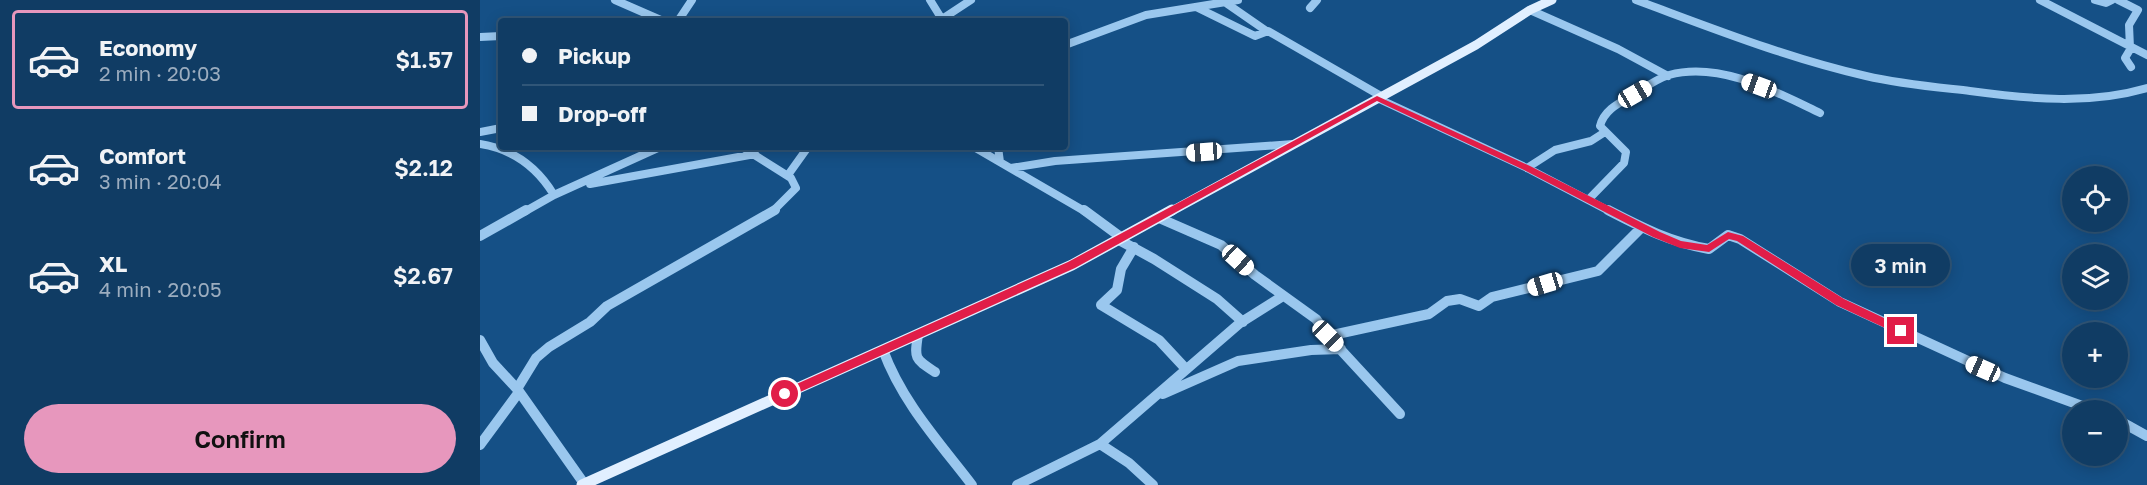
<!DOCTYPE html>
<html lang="en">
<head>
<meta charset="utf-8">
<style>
	:root { --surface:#103c64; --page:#19436a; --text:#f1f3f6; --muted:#9cadbf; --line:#305678; --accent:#e797bd }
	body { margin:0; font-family:"Golos Text",sans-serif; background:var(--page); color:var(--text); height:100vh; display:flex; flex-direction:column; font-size:22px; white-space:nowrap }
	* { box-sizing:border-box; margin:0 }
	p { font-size:20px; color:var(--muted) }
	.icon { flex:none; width:33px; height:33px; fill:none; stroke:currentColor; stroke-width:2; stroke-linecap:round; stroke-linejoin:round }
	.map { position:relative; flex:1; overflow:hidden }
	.panel { display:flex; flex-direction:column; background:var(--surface); width:480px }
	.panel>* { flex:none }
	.banner { position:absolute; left:18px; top:18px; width:570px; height:132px; border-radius:6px; box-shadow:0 3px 15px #0003,0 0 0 2px var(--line); display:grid; align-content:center; height:132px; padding:0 24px; background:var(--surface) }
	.tools { position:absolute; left:1582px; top:166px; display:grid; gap:12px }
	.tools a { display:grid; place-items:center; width:66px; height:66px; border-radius:50%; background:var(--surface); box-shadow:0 3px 15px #0003,0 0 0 2px var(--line); font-size:30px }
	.end { position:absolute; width:27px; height:27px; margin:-14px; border:8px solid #e11d48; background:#fff; box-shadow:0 0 0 3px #fff }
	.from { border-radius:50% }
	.bubble { position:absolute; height:42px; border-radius:21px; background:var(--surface); box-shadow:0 3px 15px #0003,0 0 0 2px var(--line); font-size:20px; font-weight:600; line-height:42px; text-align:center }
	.car { position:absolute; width:18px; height:36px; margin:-18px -9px; border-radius:8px; box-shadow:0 0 4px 2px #0007; background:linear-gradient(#fff 24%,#345 0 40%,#fff 0 76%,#345 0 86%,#fff 0) }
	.banner b { display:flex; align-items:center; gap:21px; height:57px; font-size:22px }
	.banner b+b { border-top:2px solid var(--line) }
	.banner i { width:15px; height:15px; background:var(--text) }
	ul { padding:10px 0 0; list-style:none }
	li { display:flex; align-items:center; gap:18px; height:99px; margin:0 12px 9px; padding:0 12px; border:3px solid transparent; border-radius:6px }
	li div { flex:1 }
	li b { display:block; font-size:22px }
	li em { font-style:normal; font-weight:600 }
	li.current { border-color:var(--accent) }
	li>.icon { width:54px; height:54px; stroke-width:1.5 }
	.primary-button { display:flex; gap:12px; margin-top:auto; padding:12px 24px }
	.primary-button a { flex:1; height:69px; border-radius:36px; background:var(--accent); color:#111; font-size:24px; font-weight:600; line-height:69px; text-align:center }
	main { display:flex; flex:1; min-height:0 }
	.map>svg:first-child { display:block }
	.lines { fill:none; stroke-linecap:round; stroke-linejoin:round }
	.minor-far1 { stroke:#9ac7ee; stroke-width:8 }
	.minor { stroke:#9ac7ee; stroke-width:10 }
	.major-far1 { stroke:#e1efff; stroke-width:9 }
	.major { stroke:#e1efff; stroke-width:11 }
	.route { fill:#e11d48 }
</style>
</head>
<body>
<main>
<section class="panel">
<ul>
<li class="current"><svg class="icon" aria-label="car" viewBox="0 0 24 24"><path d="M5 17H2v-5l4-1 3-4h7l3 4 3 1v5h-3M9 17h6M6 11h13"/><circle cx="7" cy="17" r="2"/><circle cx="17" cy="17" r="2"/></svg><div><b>Economy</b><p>2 min · 20:03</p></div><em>$1.57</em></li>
<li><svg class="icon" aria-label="car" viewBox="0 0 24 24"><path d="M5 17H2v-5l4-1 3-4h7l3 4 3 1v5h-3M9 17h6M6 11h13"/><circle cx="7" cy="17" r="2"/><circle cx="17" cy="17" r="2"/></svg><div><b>Comfort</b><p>3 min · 20:04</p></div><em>$2.12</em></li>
<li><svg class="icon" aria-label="car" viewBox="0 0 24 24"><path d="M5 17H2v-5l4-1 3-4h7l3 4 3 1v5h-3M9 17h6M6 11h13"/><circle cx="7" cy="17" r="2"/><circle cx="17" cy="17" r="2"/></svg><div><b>XL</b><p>4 min · 20:05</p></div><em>$2.67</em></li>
</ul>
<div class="primary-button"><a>Confirm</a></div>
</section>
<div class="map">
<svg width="1667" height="485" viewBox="0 0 1667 485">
	<rect width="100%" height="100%" fill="#155086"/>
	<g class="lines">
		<path class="minor-far1" d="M135,0L183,21
			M450,0L463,21
			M1156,0C1232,28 1307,58 1386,76C1420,84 1455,87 1490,91C1550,99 1609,105 1667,88
			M1560,0L1667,55
			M1615,0L1626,3L1632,0
			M1638,0L1658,10L1649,25L1650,48
			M746,3L785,30
			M718,8L775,36L788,31L901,96
			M830,8L837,0
			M1050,10L1138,49L1188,76
			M462,19L491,0
			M198,21L212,0
			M0,37L21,36
			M585,45L666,15L758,0
			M1651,48L1645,58L1651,67
			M897,98L1047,168L1131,212
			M0,132L21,128
			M0,144C33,149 57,167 74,195
			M262,147L311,178L316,188L292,212
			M494,147L606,212
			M518,147L520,162
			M531,168L575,161L813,144
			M1047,168L1075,150L1111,141L1125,132
			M308,175L328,147
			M110,184L275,154
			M1108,200L1144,163L1146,152L1120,126C1124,110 1139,103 1153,95C1164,88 1176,79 1189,75C1240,61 1296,92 1340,113
			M44,212L74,195L180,147"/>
		<path class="minor" d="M604,210L642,238
			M1128,210C1163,228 1190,242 1229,249L1248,235L1260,239L1360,302L1525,378L1616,411
			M679,218L741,245L775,275L836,319L848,336L920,414
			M0,236L46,210
			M639,240L674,259L737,299L763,322
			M654,247L641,269L637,290L621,305L679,340L706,369
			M438,335C434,359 435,359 455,372
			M848,336L949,314L967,301L980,299L999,306L1012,297L1118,271L1162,227
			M0,340L13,363L38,390L105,485
			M403,350C422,402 459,442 492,485
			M37,389L56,358L69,347L110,322L127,306L295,210
			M683,394L758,361L831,350L861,349
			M1638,420L1667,436
			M620,444L649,463L673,485
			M0,445L39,392
			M537,485L620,444L760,323L803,296"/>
		<path class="major-far1" d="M690,212L996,45L1050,10L1072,0"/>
		<path class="major" d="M102,485L592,265L692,210"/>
	</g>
	<path class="route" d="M897,96L1050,166L1180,232L1201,241L1227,245L1248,232L1263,236L1364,299L1425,328L1427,331L1421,335L1418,334L1356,305L1257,241L1249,239L1229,252L1200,248L1173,237L1044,170L897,101L595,268L309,397H301V391L588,262Z"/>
</svg>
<div class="tools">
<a><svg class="icon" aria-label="locate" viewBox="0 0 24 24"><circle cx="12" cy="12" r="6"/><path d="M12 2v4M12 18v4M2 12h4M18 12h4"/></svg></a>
<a><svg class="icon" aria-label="layers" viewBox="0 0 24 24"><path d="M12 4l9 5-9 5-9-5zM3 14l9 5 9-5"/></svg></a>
<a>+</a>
<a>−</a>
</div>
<i class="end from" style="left:305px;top:394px"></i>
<i class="end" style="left:1421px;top:331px"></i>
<div class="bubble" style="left:1371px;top:244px;width:99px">3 min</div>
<i class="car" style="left:1279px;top:86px;rotate:290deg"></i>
<i class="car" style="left:1155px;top:94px;rotate:60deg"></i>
<i class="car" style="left:724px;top:152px;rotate:266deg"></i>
<i class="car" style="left:758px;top:260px;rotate:132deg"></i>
<i class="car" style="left:1065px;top:284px;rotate:253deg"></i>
<i class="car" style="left:848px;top:336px;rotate:135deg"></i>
<i class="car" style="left:1503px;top:369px;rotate:294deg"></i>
<div class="banner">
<b><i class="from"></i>Pickup</b>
<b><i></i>Drop-off</b>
</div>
</div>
</main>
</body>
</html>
